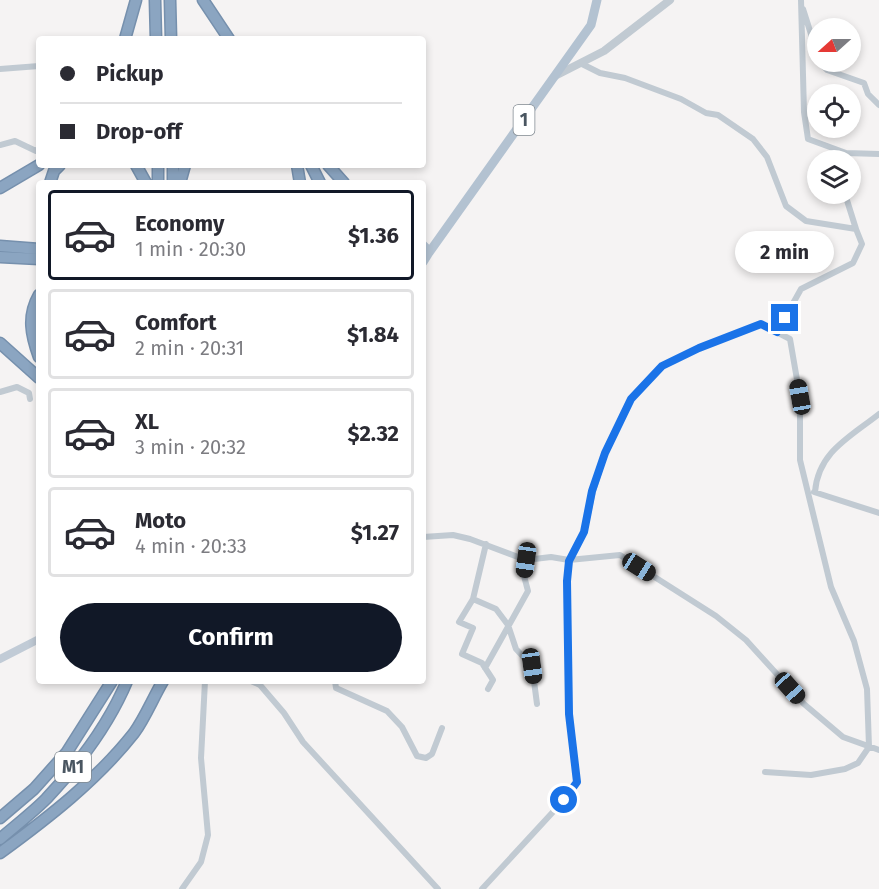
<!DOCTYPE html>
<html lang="en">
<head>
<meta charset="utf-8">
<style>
	:root { --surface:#fff; --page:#f7f7f7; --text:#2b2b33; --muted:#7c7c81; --line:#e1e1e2; --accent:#111827 }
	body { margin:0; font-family:"Fira Sans",sans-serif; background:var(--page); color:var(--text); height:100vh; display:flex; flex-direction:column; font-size:22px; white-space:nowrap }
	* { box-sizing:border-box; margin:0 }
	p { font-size:20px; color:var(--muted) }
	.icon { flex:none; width:33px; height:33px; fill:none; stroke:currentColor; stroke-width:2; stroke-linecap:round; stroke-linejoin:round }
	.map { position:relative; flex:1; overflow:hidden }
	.details { position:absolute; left:36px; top:180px; width:390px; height:504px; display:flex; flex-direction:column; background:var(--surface); border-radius:6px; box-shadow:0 3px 9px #0003 }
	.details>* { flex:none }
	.top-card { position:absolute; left:36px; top:36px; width:390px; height:132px; border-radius:6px; box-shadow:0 3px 9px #0003; display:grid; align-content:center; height:132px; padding:0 24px; background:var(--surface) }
	.needle { width:39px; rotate:249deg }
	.tools { position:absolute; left:807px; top:18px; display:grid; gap:12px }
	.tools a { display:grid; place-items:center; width:54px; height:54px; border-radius:50%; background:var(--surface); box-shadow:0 3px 9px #0003; font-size:30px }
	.end { position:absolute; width:27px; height:27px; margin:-14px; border:8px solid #1a73e8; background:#fff; box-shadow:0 0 0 3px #fff }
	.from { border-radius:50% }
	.bubble { position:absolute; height:42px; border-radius:21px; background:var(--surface); box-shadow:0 3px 9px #0003; font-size:20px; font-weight:700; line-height:42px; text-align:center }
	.car { position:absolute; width:18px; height:36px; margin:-18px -9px; border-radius:8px; box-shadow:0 0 4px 2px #0007; background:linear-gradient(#222 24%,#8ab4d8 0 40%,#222 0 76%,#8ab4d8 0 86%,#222 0) }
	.top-card b { display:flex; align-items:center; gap:21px; height:57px; font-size:22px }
	.top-card b+b { border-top:2px solid var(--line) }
	.top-card i { width:15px; height:15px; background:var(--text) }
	ul { padding:10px 0 0; list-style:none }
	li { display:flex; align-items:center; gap:18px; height:90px; margin:0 12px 9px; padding:0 12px; border:3px solid var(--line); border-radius:6px }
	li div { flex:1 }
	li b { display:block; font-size:22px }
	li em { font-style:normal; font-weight:700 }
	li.selected { border-color:var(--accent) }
	li>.icon { width:54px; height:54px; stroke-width:1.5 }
	.action { display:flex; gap:12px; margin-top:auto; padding:12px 24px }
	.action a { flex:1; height:69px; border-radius:36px; background:var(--accent); color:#fff; font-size:24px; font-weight:700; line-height:69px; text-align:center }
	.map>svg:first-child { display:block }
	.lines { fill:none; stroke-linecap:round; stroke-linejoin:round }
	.motorway-casing { stroke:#7690ad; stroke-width:13 }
	.minor { stroke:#c1cad2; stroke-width:6 }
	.tertiary { stroke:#c1cad2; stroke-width:8 }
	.secondary { stroke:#c1cbd6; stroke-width:8 }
	.primary { stroke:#b3c2d1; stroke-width:9 }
	.motorway { stroke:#8ba5c1; stroke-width:10 }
	.route { stroke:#1a73e8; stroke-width:8 }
	.labels { text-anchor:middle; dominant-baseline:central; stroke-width:6; stroke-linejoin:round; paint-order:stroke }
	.shield { fill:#fff; stroke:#808990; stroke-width:1.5 }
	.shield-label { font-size:18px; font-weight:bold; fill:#4a5661 }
</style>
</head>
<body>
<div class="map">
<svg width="879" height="889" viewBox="0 0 879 889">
	<rect width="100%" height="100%" fill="#f5f3f3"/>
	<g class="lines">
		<defs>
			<path id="motorway" d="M155,0L156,39
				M170,0L171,39
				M203,0L229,39
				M125,39L136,0
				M136,165L146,183
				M158,165V183
				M173,165V183
				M297,165L300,183
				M311,165L320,183
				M328,165L344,183
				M50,183L54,171L60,165
				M180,183L185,165
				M0,188L39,165
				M0,246L39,249
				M0,257L39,259
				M39,295C27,316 31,335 39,357
				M0,343L39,378
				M0,818L34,789L67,752L112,681
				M0,839C15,826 32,813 46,799C78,765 109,724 127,681
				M0,853C48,818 97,780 134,733C145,718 153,698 163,681"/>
		</defs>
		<use href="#motorway" class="motorway-casing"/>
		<path class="minor" d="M801,0L804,112L808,139L846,153V160
			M803,9L818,56
			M819,62L827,70L864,83L868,94L879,105
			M580,63L600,73L625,78L681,99L706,113L718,115L753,139L767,157L786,206L806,221L856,229L862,244L853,263L801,289L777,332
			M0,69L39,66
			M0,145L15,141L36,151L39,149
			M846,153L879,154
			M845,194L856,229
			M0,392L17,387L29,393L30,399
			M814,492L879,513
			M815,492C818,452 850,437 879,414
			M423,537L453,535L470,539L526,560L551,557L569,560L620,555L716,616L746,640L804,704L843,737L879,750
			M486,544L473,599L459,622L473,628L462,654L482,663L493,680L488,689
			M473,599L496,609L508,625L516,649L532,666L537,704
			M485,668L528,591L524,576L526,560
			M251,681L260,685L284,713L303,742L438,889
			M335,681L336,688L387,711L402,727L417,756L426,758L432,754L442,728
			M182,889L201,862L208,835L201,758L205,681
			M482,889L564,800L577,782L569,715L567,581L569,560L584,532L593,491L605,453L631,399L662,366L699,348L761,324L790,339L800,397V460L831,587L854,641L867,689L869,747L858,763L845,769L811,775L765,772"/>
		<path class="tertiary" d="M555,76L604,51L670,0"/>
		<path class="secondary" d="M0,659L39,639"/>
		<path class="primary" d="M423,245L427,249L428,254L423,262
			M428,254L591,25L597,0"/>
		<use href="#motorway" class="motorway"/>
	</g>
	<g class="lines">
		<path class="route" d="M564,800L577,782L569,714L567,581L569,561L584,532L592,491L605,453L631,399L662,366L699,348L761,324L777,332L785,318"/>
	</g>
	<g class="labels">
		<g class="shield">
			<rect x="513.5" y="105" width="21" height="30" rx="4.5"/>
			<rect x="55" y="752" width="36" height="30" rx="4.5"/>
		</g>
		<g class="shield-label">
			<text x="524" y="120">1</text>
			<text x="73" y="767">M1</text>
		</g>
	</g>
</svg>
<div class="tools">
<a><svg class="needle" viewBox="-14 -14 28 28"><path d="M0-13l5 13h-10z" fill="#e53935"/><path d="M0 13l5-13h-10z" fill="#7c7c81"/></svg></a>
<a><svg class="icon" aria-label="locate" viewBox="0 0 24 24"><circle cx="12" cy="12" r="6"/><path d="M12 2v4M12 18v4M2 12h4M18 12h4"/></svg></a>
<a><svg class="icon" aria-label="layers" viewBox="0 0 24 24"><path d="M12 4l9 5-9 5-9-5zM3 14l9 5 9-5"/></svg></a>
</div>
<i class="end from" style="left:564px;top:800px"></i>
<i class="end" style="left:785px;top:318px"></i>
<div class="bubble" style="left:735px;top:231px;width:99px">2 min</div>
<i class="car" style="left:800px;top:397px;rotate:350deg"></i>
<i class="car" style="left:526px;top:560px;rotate:188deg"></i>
<i class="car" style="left:639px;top:567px;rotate:122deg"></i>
<i class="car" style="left:532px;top:666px;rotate:172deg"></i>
<i class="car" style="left:790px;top:688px;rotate:138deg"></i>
<div class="top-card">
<b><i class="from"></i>Pickup</b>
<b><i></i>Drop-off</b>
</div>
<section class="details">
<ul>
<li class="selected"><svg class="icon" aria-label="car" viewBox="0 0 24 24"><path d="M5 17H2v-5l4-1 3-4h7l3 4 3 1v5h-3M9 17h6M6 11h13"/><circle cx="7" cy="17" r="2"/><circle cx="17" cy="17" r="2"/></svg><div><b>Economy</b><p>1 min · 20:30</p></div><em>$1.36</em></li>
<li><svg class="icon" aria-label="car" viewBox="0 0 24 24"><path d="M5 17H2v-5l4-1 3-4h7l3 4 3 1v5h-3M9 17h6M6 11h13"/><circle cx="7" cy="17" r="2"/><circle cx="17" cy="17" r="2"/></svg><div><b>Comfort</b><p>2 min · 20:31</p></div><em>$1.84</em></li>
<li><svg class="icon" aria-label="car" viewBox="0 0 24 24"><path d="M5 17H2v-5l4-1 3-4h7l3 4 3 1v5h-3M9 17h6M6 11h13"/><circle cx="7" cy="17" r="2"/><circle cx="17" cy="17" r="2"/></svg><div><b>XL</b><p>3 min · 20:32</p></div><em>$2.32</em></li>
<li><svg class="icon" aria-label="car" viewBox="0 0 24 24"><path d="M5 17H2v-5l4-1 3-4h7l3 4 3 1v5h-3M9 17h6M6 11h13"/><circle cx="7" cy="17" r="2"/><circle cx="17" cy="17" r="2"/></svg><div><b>Moto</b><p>4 min · 20:33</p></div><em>$1.27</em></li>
</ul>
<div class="action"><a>Confirm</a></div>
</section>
</div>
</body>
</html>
